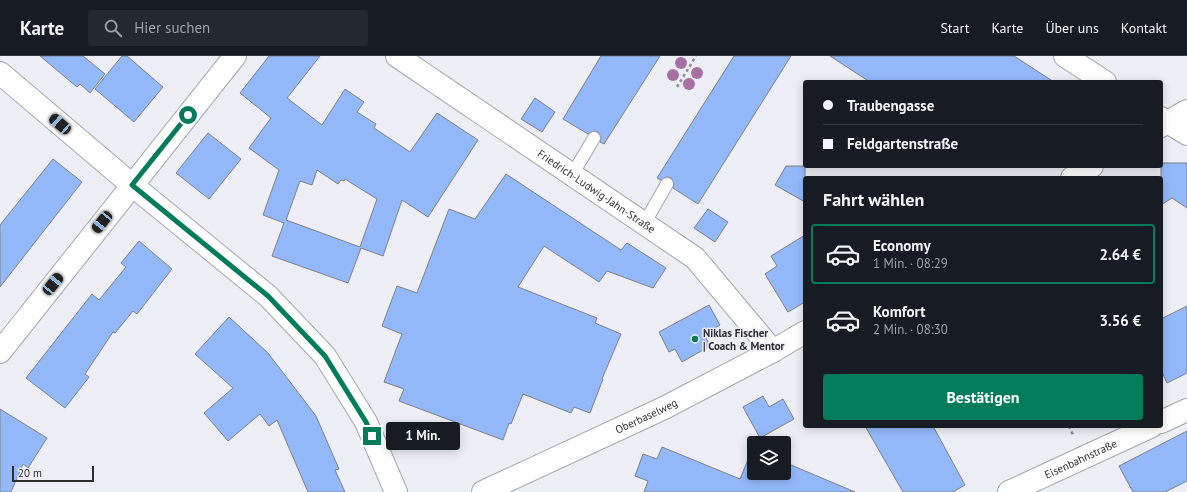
<!DOCTYPE html>
<html lang="de">
<head>
<meta charset="utf-8">
<style>
	:root { --surface:#171b24; --page:#242831; --text:#f1f3f6; --muted:#9ea1a6; --line:#363941; --accent:#037c59 }
	body { margin:0; font-family:"PT Sans",sans-serif; background:var(--page); color:var(--text); height:100vh; display:flex; flex-direction:column; font-size:15px; white-space:nowrap }
	* { box-sizing:border-box; margin:0 }
	p { font-size:13px; color:var(--muted) }
	.icon { flex:none; width:22px; height:22px; fill:none; stroke:currentColor; stroke-width:2; stroke-linecap:round; stroke-linejoin:round }
	.map { position:relative; flex:1; overflow:hidden }
	.sheet { position:absolute; left:803px; top:120px; width:360px; height:252px; display:flex; flex-direction:column; background:var(--surface); border-radius:4px; box-shadow:0 2px 10px #0003 }
	.sheet>* { flex:none }
	.top-card { position:absolute; left:803px; top:24px; width:360px; height:88px; border-radius:4px; box-shadow:0 2px 10px #0003; display:grid; align-content:center; height:88px; padding:0 20px; background:var(--surface) }
	.tools { position:absolute; left:747px; top:380px; display:grid; gap:8px }
	.tools a { display:grid; place-items:center; width:44px; height:44px; border-radius:4px; background:var(--surface); box-shadow:0 2px 10px #0003; font-size:20px }
	.scale { position:absolute; left:12px; bottom:10px; width:82px; box-sizing:border-box; padding-left:4px; border:2px solid #2e2e30; border-top:0; font-size:11px; line-height:14px; white-space:nowrap; color:#2e2e30; -webkit-text-stroke:3px #eeeef6; paint-order:stroke }
	.end { position:absolute; width:18px; height:18px; margin:-9px; border:5px solid #037c59; background:#fff; box-shadow:0 0 0 2px #fff }
	.from { border-radius:50% }
	.bubble { position:absolute; height:28px; border-radius:4px; background:var(--surface); box-shadow:0 2px 10px #0003; font-size:13px; font-weight:700; line-height:28px; text-align:center }
	.car { position:absolute; width:12px; height:24px; margin:-12px -6px; border-radius:5px; box-shadow:0 0 3px 1px #0007; background:linear-gradient(#222 24%,#8ab4d8 0 40%,#222 0 76%,#8ab4d8 0 86%,#222 0) }
	.top-card b { display:flex; align-items:center; gap:14px; height:38px; font-size:15px }
	.top-card b+b { border-top:1px solid var(--line) }
	.top-card i { width:10px; height:10px; background:var(--text) }
	ul { padding:0; list-style:none }
	li { display:flex; align-items:center; gap:12px; height:60px; margin:0 8px 6px; padding:0 12px; border:2px solid transparent; border-radius:4px }
	li div { flex:1 }
	li b { display:block; font-size:15px }
	li em { font-style:normal; font-weight:700 }
	li.on { border-color:var(--accent) }
	li>.icon { width:36px; height:36px; stroke-width:1.5 }
	h2 { padding:0 20px; font-size:18px; line-height:48px }
	.cta { display:flex; gap:8px; margin-top:auto; padding:8px 20px }
	.cta a { flex:1; height:46px; border-radius:4px; background:var(--accent); color:#fff; font-size:16px; font-weight:700; line-height:46px; text-align:center }
	header { display:flex; align-items:center; gap:24px; box-sizing:border-box; height:56px; padding:0 20px; background:var(--surface); border-bottom:1px solid var(--line) }
	header strong { font-size:19px }
	nav { display:flex; gap:22px; margin-inline-start:auto; font-size:14px }
	.search { width:280px; height:36px; background:var(--page); display:flex; align-items:center; gap:10px; box-sizing:border-box; padding:0 14px; border-radius:4px; color:var(--muted); font-size:15px }
	.map>svg:first-child { display:block }
	.building { fill:#94b9fb; stroke:#7e8187; fill-rule:evenodd }
	.lines { fill:none; stroke-linecap:round; stroke-linejoin:round }
	.service-casing { stroke:#a5a5ac; stroke-width:14 }
	.minor-casing { stroke:#a5a5ac; stroke-width:24 }
	.tertiary-casing { stroke:#a5a5ac; stroke-width:24 }
	.path { stroke:#8c8c91; stroke-width:2.5; stroke-dasharray:3 3; stroke-linecap:butt }
	.service { stroke:#fff; stroke-width:12 }
	.minor { stroke:#fff; stroke-width:22 }
	.tertiary { stroke:#fff; stroke-width:22 }
	.tree { fill:#a871a5 }
	.route { stroke:#037c59; stroke-width:5 }
	.poi-dot { fill:#037c59; stroke:#eeeef6; stroke-width:1.5 }
	.labels { text-anchor:middle; dominant-baseline:central; stroke-width:3; stroke-linejoin:round; paint-order:stroke }
	.street-label { font-size:11px; fill:#2e2e30; stroke:#eeeef6 }
	.poi-label { font-size:11px; font-weight:bold; fill:#2e2e30; stroke:#eeeef6; text-anchor:start }
</style>
</head>
<body>
<header>
<strong>Karte</strong>
<div class="search"><svg class="icon" aria-label="search" viewBox="0 0 24 24"><circle cx="10" cy="10" r="6"/><path d="M15 15l6 6"/></svg>Hier suchen</div>
<nav><a>Start</a><a>Karte</a><a>Über uns</a><a>Kontakt</a></nav>
</header>
<div class="map">
<svg width="1187" height="436" viewBox="0 0 1187 436">
	<rect width="100%" height="100%" fill="#eeeef6"/>
	<path class="building" d="M40,0H83L105,18L90,37L80,28L77,31Z
		M122,0H127L163,31L134,66L95,33Z
		M269,0H320L287,42L322,69L345,33L364,46L357,56L376,68L374,72L410,96L437,57L478,84L428,161L402,144L383,200L361,192L348,227L272,200L284,167L263,159L279,114L249,92L271,62L240,37ZM317,114L338,128L341,124L344,125L345,123L377,143L360,191L286,164L300,125L312,129Z
		M601,0H660L604,88L600,86L601,82L598,76L594,75L588,78L563,63Z
		M734,0H791L698,148L673,132L674,128L671,122L667,121L661,124L657,122Z
		M830,0H1014L1054,26H870Z
		M535,42L555,56L542,76L521,63Z
		M208,77L241,103L209,143L176,117Z
		M53,103L82,126L0,231V169Z
		M1161,107H1187V152L1172,142L1161,149Z
		M786,110H805V146L775,129Z
		M506,118L621,194L627,187L666,212L653,232L607,215L599,226L544,190L518,231L597,262L595,267L621,278L602,323H603L590,357L574,351L571,357L523,338L511,368L509,367L503,384L399,345L404,333L384,326L402,278L382,270L397,230L417,237L449,153L475,163Z
		M708,153L728,166L715,186L694,172Z
		M805,179V246L788,256L765,218L777,210L771,200Z
		M139,185L172,213L137,258L133,255L115,277L113,276L85,318L89,321L65,352L26,322L92,238L99,244L126,211L121,207Z
		M709,249L720,269L704,278L710,290L682,306L675,293L669,296L659,276Z
		M1187,250V317L1167,327L1161,314V263Z
		M229,261L268,297L316,360L339,413L335,414L345,436H308L277,364L269,370L260,358L228,385L204,357L233,332L195,298Z
		M763,340L769,351L783,343L794,363L760,382L743,351Z
		M0,353L47,382L28,412L23,408L11,436H0Z
		M865,370H933L965,429L953,436H903Z
		M1187,375V425L1165,436H1133L1119,410Z
		M662,391L740,423L752,394H754V417H784V406L855,436H644L648,425L635,420L643,398L657,403Z"/>
	<g class="lines">
		<defs>
			<path id="service" d="M572,119L594,82
				M644,168L667,128"/>
			<g id="minor">
				<path id="s1" d="M397,0L695,202L773,295"/>
				<path d="M1065,0L1105,26"/>
				<path d="M0,17L132,129L268,240L325,300L366,366L396,436"/>
				<path d="M1161,62L1187,78"/>
				<path d="M0,296L235,0"/>
				<path d="M1161,366L1187,354"/>
				<path id="s2" d="M1009,436L1152,370"/>
			</g>
			<g id="tertiary">
				<path d="M1161,70L1187,55"/>
				<path d="M1072,122L1092,110"/>
				<path id="s3" d="M483,436L664,352L773,295L805,276"/>
			</g>
		</defs>
		<use href="#service" class="service-casing"/>
		<use href="#minor" class="minor-casing"/>
		<use href="#tertiary" class="tertiary-casing"/>
		<path class="path" d="M677,31L696,0
			M1069,370L1073,379"/>
		<use href="#service" class="service"/>
		<use href="#minor" class="minor"/>
		<use href="#tertiary" class="tertiary"/>
	</g>
	<g class="tree">
		<circle cx="681" cy="7" r="6"/>
		<circle cx="697" cy="17" r="6"/>
		<circle cx="673" cy="19" r="6"/>
		<circle cx="689" cy="28" r="6"/>
	</g>
	<g class="lines">
		<path class="route" d="M188,59L132,129L268,240L325,300L366,366L372,380"/>
	</g>
	<circle class="poi-dot" cx="695" cy="283" r="4"/>
	<g class="labels">
		<g class="street-label">
			<text stroke="none"><textPath href="#s1" startOffset="241">Friedrich-Ludwig-Jahn-Straße</textPath></text>
			<text stroke="none"><textPath href="#s3" startOffset="180">Oberbaselweg</textPath></text>
			<text stroke="none"><textPath href="#s2" startOffset="79">Eisenbahnstraße</textPath></text>
		</g>
		<g class="poi-label">
			<text x="703" y="277">Niklas Fischer<tspan x="703" dy="13">| Coach &amp; Mentor</tspan></text>
		</g>
	</g>
</svg>
<div class="tools">
<a><svg class="icon" aria-label="layers" viewBox="0 0 24 24"><path d="M12 4l9 5-9 5-9-5zM3 14l9 5 9-5"/></svg></a>
</div>
<div class="scale">20 m</div>
<i class="end from" style="left:188px;top:59px"></i>
<i class="end" style="left:372px;top:380px"></i>
<div class="bubble" style="left:386px;top:366px;width:74px">1 Min.</div>
<i class="car" style="left:60px;top:68px;rotate:311deg"></i>
<i class="car" style="left:102px;top:166px;rotate:219deg"></i>
<i class="car" style="left:53px;top:228px;rotate:39deg"></i>
<div class="top-card">
<b><i class="from"></i>Traubengasse</b>
<b><i></i>Feldgartenstraße</b>
</div>
<section class="sheet">
<h2>Fahrt wählen</h2>
<ul>
<li class="on"><svg class="icon" aria-label="car" viewBox="0 0 24 24"><path d="M5 17H2v-5l4-1 3-4h7l3 4 3 1v5h-3M9 17h6M6 11h13"/><circle cx="7" cy="17" r="2"/><circle cx="17" cy="17" r="2"/></svg><div><b>Economy</b><p>1 Min. · 08:29</p></div><em>2.64 €</em></li>
<li><svg class="icon" aria-label="car" viewBox="0 0 24 24"><path d="M5 17H2v-5l4-1 3-4h7l3 4 3 1v5h-3M9 17h6M6 11h13"/><circle cx="7" cy="17" r="2"/><circle cx="17" cy="17" r="2"/></svg><div><b>Komfort</b><p>2 Min. · 08:30</p></div><em>3.56 €</em></li>
</ul>
<div class="cta"><a>Bestätigen</a></div>
</section>
</div>
</body>
</html>
